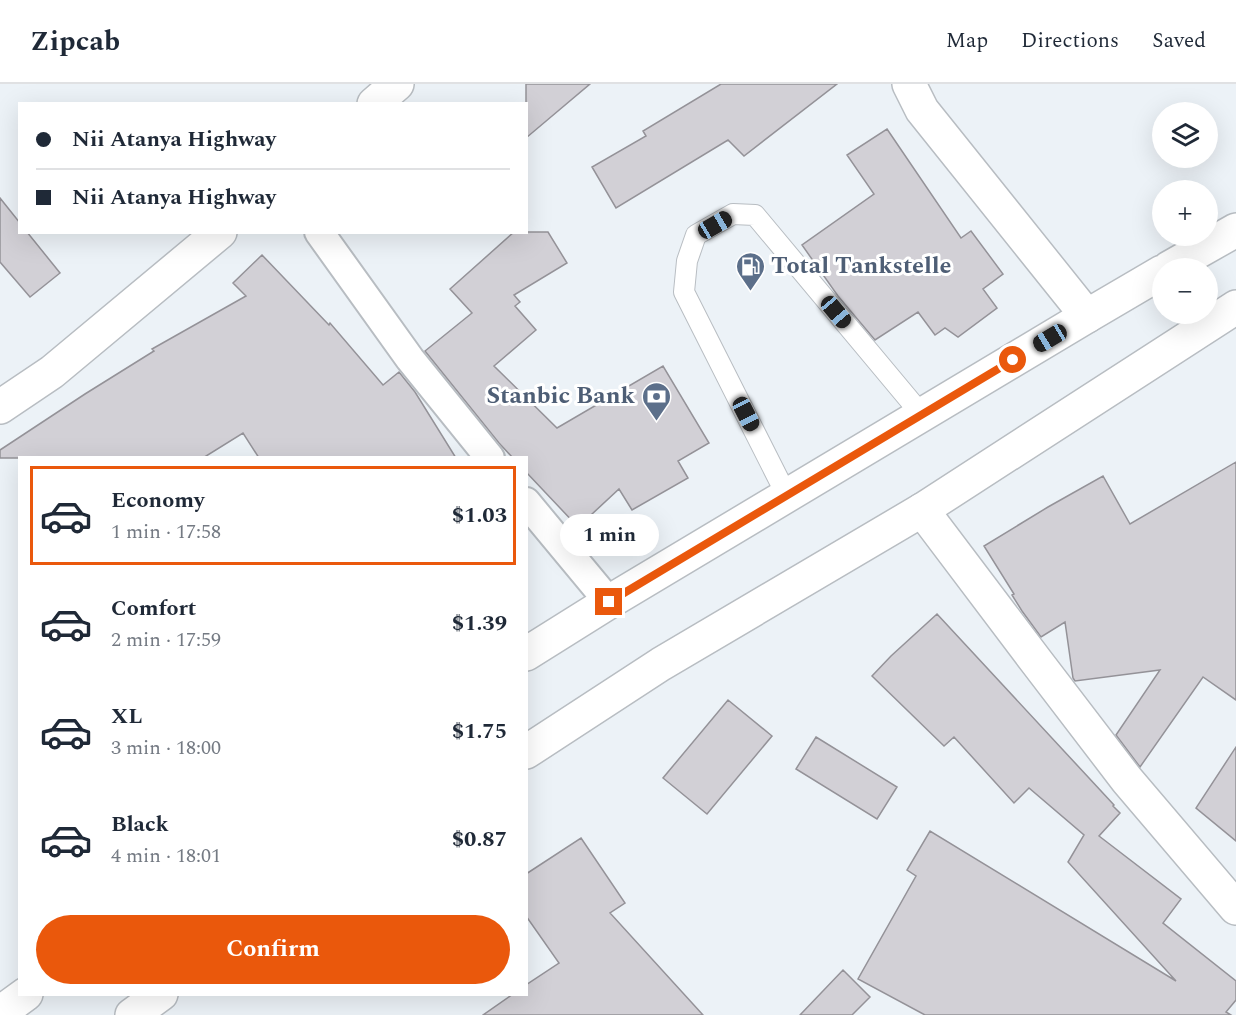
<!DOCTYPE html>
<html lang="en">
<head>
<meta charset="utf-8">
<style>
	:root { --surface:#fff; --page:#f2f2f3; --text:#1f2937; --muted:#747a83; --line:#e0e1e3; --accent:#ea580c }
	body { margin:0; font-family:Spectral,serif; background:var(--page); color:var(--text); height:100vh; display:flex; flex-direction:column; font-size:22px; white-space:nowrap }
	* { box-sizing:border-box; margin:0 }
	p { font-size:20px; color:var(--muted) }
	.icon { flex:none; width:33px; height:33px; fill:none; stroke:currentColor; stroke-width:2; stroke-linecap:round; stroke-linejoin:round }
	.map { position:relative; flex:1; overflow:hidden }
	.details { position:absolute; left:18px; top:372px; width:510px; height:540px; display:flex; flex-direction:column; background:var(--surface); border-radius:0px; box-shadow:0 6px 24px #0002 }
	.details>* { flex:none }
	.top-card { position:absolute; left:18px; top:18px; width:510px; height:132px; border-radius:0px; box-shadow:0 6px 24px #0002; display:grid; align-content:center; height:132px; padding:0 18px; background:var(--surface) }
	.buttons { position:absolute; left:1152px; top:18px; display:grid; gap:12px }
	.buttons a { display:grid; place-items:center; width:66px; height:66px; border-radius:50%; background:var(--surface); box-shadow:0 6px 24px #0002; font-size:30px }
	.end { position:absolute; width:27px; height:27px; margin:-14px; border:8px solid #ea580c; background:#fff; box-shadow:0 0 0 3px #fff }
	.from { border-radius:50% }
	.bubble { position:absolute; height:42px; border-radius:21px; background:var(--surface); box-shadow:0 6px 24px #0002; font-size:20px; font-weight:700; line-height:42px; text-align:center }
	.car { position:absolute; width:18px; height:36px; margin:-18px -9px; border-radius:8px; box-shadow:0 0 4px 2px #0007; background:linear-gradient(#222 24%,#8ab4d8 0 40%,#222 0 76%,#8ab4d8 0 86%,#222 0) }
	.top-card b { display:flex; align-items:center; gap:21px; height:57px; font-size:22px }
	.top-card b+b { border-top:2px solid var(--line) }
	.top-card i { width:15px; height:15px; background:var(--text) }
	ul { padding:10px 0 0; list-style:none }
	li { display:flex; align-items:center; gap:18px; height:99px; margin:0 12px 9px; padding:0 6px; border:3px solid transparent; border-radius:0px }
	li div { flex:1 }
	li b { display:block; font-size:22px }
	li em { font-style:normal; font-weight:700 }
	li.current { border-color:var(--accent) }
	li>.icon { width:54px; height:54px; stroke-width:1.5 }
	.action { display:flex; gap:12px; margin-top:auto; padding:12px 18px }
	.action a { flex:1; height:69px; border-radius:36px; background:var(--accent); color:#fff; font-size:24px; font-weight:700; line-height:69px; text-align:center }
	header { display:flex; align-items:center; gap:36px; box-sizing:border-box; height:84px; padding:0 30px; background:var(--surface); border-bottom:2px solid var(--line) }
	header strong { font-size:28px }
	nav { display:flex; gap:33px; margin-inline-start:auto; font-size:21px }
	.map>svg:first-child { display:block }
	.building { fill:#d2d0d6; stroke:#949298; stroke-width:1.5 }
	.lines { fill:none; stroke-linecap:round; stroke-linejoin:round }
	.service-casing { stroke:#b8bdc2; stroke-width:22 }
	.pedestrian-casing { stroke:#b8bdc2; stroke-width:32 }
	.minor-casing { stroke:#b8bdc2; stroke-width:36 }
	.primary-casing { stroke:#b8bdc2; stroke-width:36 }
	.service { stroke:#fff; stroke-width:20 }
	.pedestrian { stroke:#fff; stroke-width:28 }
	.minor { stroke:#fff; stroke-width:33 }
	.primary { stroke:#fff; stroke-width:33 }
	.route { stroke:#ea580c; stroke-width:8 }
	.labels { text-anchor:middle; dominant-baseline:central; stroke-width:6; stroke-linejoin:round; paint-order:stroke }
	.service-label { font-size:24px; font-weight:bold; fill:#4e5e75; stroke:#fff; text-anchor:start }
</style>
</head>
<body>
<header>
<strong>Zipcab</strong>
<nav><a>Map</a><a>Directions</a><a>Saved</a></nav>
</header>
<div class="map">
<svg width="1236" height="931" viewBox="0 0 1236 931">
	<rect width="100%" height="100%" fill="#ecf2f7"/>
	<path class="building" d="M526,0H590L526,54Z
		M721,0H837L744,72L728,56L616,124L592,83L646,52L643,47Z
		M887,45L961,154L971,147L1003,190L983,205L997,224L958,253L945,244L935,251L918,228L875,256L838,212L802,161L874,110L847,71Z
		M0,114L20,139V148H27L60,189L30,213L0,178Z
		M514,148H548L567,179L514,211L520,218L515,222L536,246L494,282L557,344L663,282L709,359L678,377L688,394L632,426L619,405L578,443L526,388V374H513L499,359L425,267L472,229L450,205Z
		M262,171L329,241L330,239L383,301L399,288L415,308L456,374H259L243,349L203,374H0V366L85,310L154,267L152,265L246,212L233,199Z
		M1236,378V616L1203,593L1140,683L1116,651L1160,586L1075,597L1073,594L1065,538L1041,553L1022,527L1012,511L1014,510L984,462L1048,423L1103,392L1130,440Z
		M937,530L1114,721L1113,722L1120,729L1099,752L1181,815L1163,839L1236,897V916L1226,928L1231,931H925L858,895L916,792L907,786L930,747L1176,897L1068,778L1084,751L1029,704L1014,719L954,653L944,662L872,592L891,572Z
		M728,616L772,652L707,730L663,694Z
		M816,653L897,703L877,735L796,685Z
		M1236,663V757L1196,724Z
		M581,754L625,819L610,829L703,931H483L513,910H526V901L559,879L526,832V790Z
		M843,886L870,913L852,931H800Z"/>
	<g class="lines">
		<defs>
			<path id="service" d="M787,412L684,208L687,177L696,151L733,130L755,131L922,331"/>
			<path id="pedestrian" d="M319,148L410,275L490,374
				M526,418L609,518"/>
			<path id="minor" d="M909,0L922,26L1087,232
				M374,20L397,0
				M0,323L52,288L220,148
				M922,426L1036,577L1127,696L1236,824"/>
			<path id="primary" d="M1169,184L1236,146
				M526,570L609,518L1087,232L1162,188
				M526,668L661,580L922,426L1236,223
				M0,929L26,910
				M132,931L161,910"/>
		</defs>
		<use href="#service" class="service-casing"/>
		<use href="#pedestrian" class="pedestrian-casing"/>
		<use href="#minor" class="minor-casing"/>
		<use href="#primary" class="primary-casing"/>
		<use href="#service" class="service"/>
		<use href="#pedestrian" class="pedestrian"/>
		<use href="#minor" class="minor"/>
		<use href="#primary" class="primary"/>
	</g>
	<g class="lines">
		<path class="route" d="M609,518L1013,276"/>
	</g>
	<defs>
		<symbol id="fuel-pin" viewBox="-11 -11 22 30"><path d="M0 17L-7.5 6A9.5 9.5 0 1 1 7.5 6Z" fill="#5c6f8a" stroke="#fff"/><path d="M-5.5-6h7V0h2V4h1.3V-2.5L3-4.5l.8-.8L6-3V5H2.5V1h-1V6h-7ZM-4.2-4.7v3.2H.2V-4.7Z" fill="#fff"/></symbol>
		<symbol id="bank-pin" viewBox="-11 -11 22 30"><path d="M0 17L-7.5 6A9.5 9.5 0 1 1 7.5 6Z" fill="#5c6f8a" stroke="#fff"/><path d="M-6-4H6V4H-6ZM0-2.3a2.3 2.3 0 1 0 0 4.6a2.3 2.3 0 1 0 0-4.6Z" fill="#fff"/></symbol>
	</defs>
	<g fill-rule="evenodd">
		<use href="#fuel-pin" x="734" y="166" width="33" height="45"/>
		<use href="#bank-pin" x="640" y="296" width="33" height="45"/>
	</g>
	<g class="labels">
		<g class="service-label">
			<text x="771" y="182">Total Tankstelle</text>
			<text x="635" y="312" text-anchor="end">Stanbic Bank</text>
		</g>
	</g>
</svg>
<div class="buttons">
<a><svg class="icon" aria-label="layers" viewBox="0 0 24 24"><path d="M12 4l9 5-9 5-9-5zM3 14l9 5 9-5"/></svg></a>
<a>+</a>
<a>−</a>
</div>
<i class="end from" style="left:1013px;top:276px"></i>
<i class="end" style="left:609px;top:518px"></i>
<div class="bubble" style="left:560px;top:430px;width:99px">1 min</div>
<i class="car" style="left:715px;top:141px;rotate:60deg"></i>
<i class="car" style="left:836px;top:228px;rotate:140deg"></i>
<i class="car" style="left:1050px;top:254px;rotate:239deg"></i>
<i class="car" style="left:746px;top:330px;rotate:153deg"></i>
<div class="top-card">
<b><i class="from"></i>Nii Atanya Highway</b>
<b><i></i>Nii Atanya Highway</b>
</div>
<section class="details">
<ul>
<li class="current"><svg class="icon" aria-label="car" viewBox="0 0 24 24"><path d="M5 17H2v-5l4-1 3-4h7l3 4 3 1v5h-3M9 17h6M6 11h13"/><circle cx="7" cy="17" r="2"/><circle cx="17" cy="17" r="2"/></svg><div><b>Economy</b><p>1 min · 17:58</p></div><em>$1.03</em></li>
<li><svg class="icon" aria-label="car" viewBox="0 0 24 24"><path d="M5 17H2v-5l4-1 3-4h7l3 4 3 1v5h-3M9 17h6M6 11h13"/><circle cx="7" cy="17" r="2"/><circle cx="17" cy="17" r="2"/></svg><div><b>Comfort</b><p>2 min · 17:59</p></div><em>$1.39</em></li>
<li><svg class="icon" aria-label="car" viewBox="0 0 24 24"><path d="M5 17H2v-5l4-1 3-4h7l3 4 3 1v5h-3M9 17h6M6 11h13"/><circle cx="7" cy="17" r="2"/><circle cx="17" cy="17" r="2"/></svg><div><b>XL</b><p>3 min · 18:00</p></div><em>$1.75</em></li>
<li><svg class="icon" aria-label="car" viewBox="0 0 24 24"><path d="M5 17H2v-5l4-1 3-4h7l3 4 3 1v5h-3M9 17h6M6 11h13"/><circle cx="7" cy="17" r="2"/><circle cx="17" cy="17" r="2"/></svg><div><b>Black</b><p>4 min · 18:01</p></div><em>$0.87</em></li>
</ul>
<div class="action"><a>Confirm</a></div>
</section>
</div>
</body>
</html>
